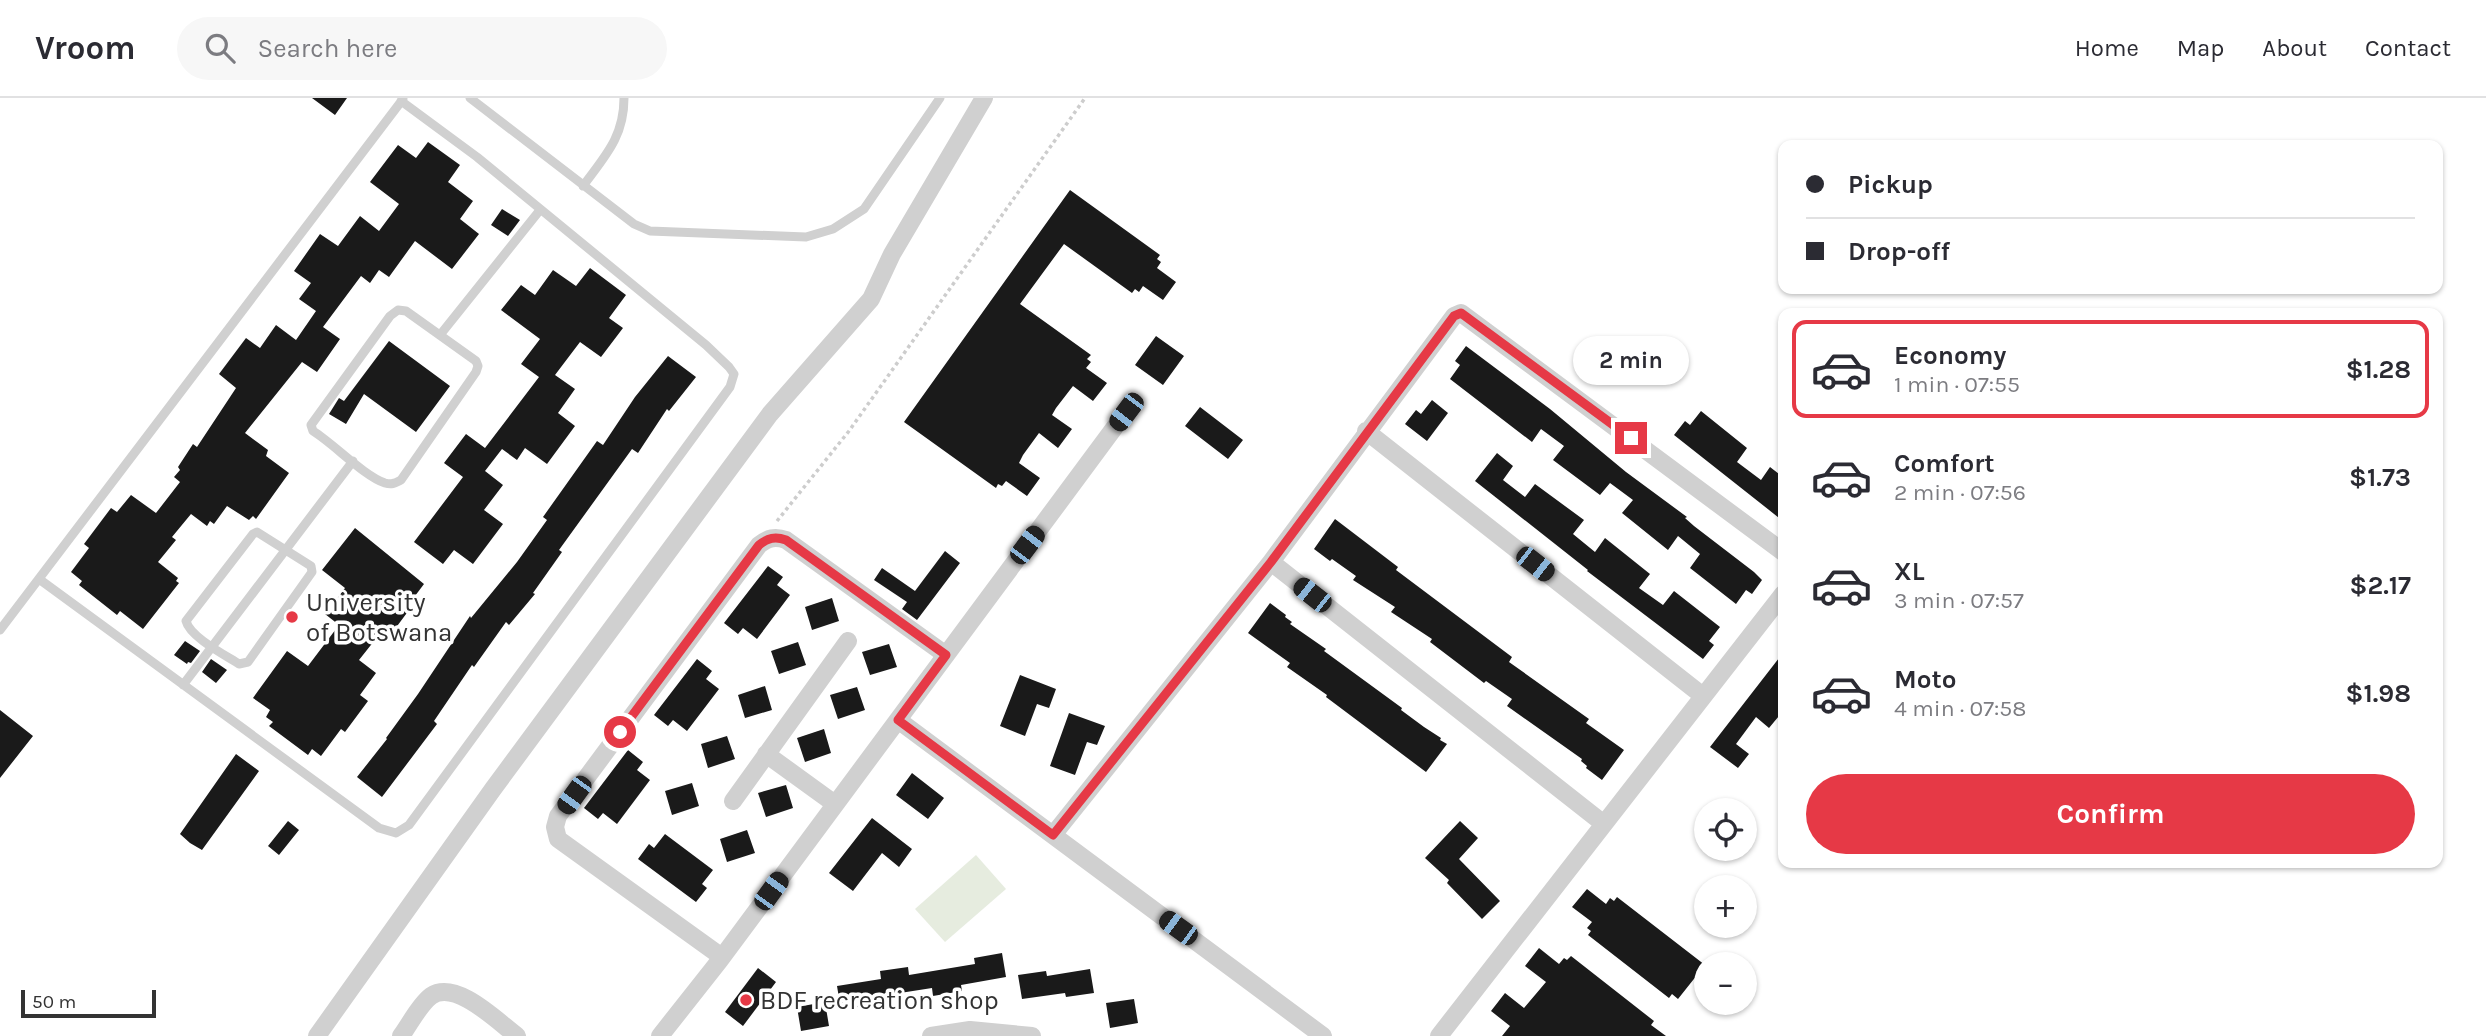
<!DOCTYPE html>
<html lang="en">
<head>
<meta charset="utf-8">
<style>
	:root { --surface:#fff; --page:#f7f7f7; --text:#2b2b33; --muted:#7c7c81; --line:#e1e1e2; --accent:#e63946 }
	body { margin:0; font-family:Karla,sans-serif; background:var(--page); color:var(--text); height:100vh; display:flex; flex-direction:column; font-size:26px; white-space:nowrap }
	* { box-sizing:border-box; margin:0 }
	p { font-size:23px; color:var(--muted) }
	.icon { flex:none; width:38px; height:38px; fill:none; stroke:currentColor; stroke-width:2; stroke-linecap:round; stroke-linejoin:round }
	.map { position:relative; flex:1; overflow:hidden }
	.details { position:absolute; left:1778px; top:210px; width:665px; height:560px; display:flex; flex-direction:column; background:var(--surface); border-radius:14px; box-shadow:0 2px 5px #0004 }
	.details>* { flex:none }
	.guide { position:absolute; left:1778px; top:42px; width:665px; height:154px; border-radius:14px; box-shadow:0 2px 5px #0004; display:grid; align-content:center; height:154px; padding:0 28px; background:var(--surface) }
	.controls { position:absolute; left:1694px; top:700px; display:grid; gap:14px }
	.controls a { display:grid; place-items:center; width:63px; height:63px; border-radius:50%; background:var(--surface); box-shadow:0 2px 5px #0004; font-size:35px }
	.scale { position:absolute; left:21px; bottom:18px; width:135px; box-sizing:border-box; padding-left:7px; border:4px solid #333; border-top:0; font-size:19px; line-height:24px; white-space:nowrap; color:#333; -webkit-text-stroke:5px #fff; paint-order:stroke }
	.end { position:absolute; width:32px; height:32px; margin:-16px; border:9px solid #e63946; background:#fff; box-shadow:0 0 0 4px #fff }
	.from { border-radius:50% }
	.bubble { position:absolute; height:49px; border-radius:24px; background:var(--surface); box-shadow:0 2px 5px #0004; font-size:23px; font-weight:700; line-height:49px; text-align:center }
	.car { position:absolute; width:21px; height:42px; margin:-21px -10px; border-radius:9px; box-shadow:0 0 5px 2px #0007; background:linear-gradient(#222 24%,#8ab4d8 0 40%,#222 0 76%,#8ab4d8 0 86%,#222 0) }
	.guide b { display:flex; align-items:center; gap:24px; height:66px; font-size:26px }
	.guide b+b { border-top:2px solid var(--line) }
	.guide i { width:18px; height:18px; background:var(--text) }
	ul { padding:12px 0 0; list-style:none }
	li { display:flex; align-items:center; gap:21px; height:98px; margin:0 14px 10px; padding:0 14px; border:4px solid transparent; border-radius:14px }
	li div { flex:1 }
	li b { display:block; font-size:26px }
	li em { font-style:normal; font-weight:700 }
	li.on { border-color:var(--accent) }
	li>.icon { width:63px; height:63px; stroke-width:1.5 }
	.button { display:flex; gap:14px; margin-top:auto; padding:14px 28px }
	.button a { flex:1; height:80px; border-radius:42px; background:var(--accent); color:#fff; font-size:28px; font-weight:700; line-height:80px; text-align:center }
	header { display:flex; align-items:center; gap:42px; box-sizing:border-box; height:98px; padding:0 35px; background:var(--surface); border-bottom:2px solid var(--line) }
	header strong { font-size:33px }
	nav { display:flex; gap:38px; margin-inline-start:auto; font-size:24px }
	.search { width:490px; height:63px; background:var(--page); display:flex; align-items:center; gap:18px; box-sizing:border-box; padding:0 24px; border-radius:38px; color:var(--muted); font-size:26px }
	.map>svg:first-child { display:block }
	.green { fill:#e6ecdf }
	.building { fill:#1a1a1a }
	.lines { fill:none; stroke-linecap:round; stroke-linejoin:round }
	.path { stroke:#cdcdcd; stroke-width:3.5; stroke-dasharray:3.5 3.5; stroke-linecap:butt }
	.lane { stroke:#d0d0d0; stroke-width:9 }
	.street { stroke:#d0d0d0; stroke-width:18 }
	.route { stroke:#e63946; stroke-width:9 }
	.poi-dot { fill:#e63946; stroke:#fff; stroke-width:2.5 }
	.labels { text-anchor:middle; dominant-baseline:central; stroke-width:7; stroke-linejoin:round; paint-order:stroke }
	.poi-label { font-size:26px; fill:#333; stroke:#fff; text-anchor:start }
</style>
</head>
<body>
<header>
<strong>Vroom</strong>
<div class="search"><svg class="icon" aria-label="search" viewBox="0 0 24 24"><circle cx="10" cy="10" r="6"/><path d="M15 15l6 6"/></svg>Search here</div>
<nav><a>Home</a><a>Map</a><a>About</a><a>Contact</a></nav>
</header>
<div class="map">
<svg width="2486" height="938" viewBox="0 0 2486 938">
	<rect width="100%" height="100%" fill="#fff"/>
	<path class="green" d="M976,757L1006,791L945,844L915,811Z"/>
	<path class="building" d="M312,0H347L335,17Z
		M428,44L460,67L448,84L473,103L460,121L479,136L452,171L415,143L389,179L379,172L370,185L361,178L323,229L340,241L317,274L302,264L245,335L268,352L266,358L289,375L256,421L253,418L249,422L227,408L214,426L210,423L207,428L191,416L172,439L176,442L158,464L178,480L176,483L179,485L143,531L120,513L117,517L79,487L82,483L71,474L89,450L84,446L111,410L117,414L131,397L156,415L180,384L174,379L180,372L178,369L193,346L197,349L236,290L219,276L246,240L260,250L276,227L296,242L316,213L299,201L311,185L294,173L320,136L338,148L360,118L379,133L399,106L370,84L398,47L416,60Z
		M1070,92L1160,157L1157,161L1161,164L1157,170L1176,184L1163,202L1143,188L1139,194L1135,191L1132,195L1064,146L1020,206L1091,257L1087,261L1091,264L1086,270L1107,285L1093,303L1073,288L1056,310L1052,317L1072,331L1058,350L1039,335L1023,357L1019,365L1040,380L1027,398L1006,383L1002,388L998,386L996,390L904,324Z
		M502,111L520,122L508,138L491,127Z
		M590,170L626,197L609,220L623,230L601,259L580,244L555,277L575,291L558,315L575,328L547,366L525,350L517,362L502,351L485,373L503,387L484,412L503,426L473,466L454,452L443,466L414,444L463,379L444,365L466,336L485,350L539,279L521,266L540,241L501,212L521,187L535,197L553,172L576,188Z
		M1156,238L1184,258L1163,287L1135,267Z
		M389,243L450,288L416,334L364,296L346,326L329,316L339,300L344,303Z
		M1466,248L1550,311L1626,374L1687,419L1685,420L1694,428L1754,474L1762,482L1752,496L1746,492L1736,506L1690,470L1700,456L1678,438L1668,452L1622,415L1633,402L1610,385L1600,397L1553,362L1564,348L1541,331L1532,344L1450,281L1460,267L1455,263Z
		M668,258L696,279L669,313L667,311L638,355L632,351L559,452L562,454L533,495L535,496L509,527L506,524L474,569L472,567L434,623L437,626L382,699L357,679L387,641L386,640L418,596L470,518L471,520L517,464L547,422L543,419L597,343L603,347L635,299Z
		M1432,302L1448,315L1427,343L1405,326L1416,312L1421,316Z
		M1200,309L1243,342L1228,361L1185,328Z
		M1701,313L1747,350L1737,364L1761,382L1770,369L1783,379V423L1674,337L1685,323L1690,327Z
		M1497,355L1513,368L1503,382L1525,399L1535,386L1584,422L1573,436L1595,454L1605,440L1650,476L1639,490L1663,507L1674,493L1720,529L1709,543L1714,547L1703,561L1587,473L1588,472L1475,383Z
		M1335,421L1398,469L1396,472L1512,559L1509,564L1589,621L1586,625L1624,652L1602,682L1586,670L1587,668L1581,663L1582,661L1507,608L1512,601L1486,583L1484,585L1430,544L1432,541L1391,514L1395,509L1353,482L1356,478L1332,461L1330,463L1314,451Z
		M355,430L424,486L409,506L412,508L389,539L382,533L359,562L376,575L360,597L368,603L345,634L341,631L321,658L312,651L308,657L269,628L273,624L266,619L270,612L253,600L287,553L308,568L339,527L325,516L345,490L322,472Z
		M945,453L960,465L917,522L902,511L907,504L874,482L882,470L915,493Z
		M768,468L783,479L777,487L790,497L757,541L743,530L738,536L724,525Z
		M832,500L839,523L812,532L805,509Z
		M1270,505L1286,517L1285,519L1292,524L1290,526L1326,551L1324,553L1402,610L1401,612L1424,629L1441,640L1440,642L1447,646L1426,674L1326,599L1327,597L1287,569L1290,565L1248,535Z
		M185,543L200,553L191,565L188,564L187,566L174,557Z
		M798,544L806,567L779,576L771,553Z
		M889,546L897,569L870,577L862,554Z
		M1783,555V613L1769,630L1756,619L1736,646L1749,656L1738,670L1710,649Z
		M211,561L227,572L216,585L202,574Z
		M697,561L712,573L706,581L719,591L687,633L673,622L668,628L654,617Z
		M1020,577L1056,591L1049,610L1037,606L1025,638L1000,628Z
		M765,588L772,612L745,620L738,597Z
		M857,589L865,612L838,621L830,597Z
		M0,612L33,638L0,680Z
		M1069,615L1105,628L1097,647L1087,644L1075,677L1050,668Z
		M824,631L831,655L805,664L797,640Z
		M727,638L735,661L708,670L701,646Z
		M628,652L643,664L637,672L650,682L617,726L603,715L598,721L584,710Z
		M236,656L259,673L202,752L190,745L180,736Z
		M912,675L944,700L928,721L896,697Z
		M692,685L699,708L672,717L665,693Z
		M786,687L793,710L766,719L758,695Z
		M872,720L912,751L899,769L882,755L853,793L829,775Z
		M288,723L299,732L279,757L268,748Z
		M1460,723L1478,740L1459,761L1500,803L1482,821L1447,785L1449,782L1425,760Z
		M747,732L755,755L727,764L720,741Z
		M665,736L713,772L702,786L707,790L696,804L638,761L649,746L654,750Z
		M1587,791L1606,806L1610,800L1614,803L1617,799L1705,867L1678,901L1672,896L1669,900L1588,837L1591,833L1587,830L1592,824L1572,809Z
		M1539,850L1559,866L1564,860L1567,862L1571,858L1654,923L1651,927L1666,938H1502L1510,928L1491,913L1505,895L1524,910L1546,884L1525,868Z
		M1002,855L1006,879L961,887L962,893L933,898L932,890L868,900L869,907L841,912L837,888L881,881L880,873L908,869L909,877L975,866L974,860Z
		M758,870L776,884L743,928L725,914Z
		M1090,871L1094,895L1066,899L1065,895L1022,901L1018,877L1046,873L1047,878Z
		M1134,901L1138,925L1110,930L1106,905Z
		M825,904L829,928L801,933L797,909Z"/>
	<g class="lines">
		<path class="path" d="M777,423L849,333L1085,0"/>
		<path class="lane" d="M470,0L634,126L650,133L806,139L833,131L864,111L940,0
			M583,88C605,58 624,39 624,0
			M398,212L406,213L476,263L478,268L476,274L401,382C395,385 392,387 385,385C364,378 334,346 313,333L311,327L390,218Z
			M440,237L540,112
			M257,434L311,468L312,474L248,564L239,566C225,557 190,539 186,523L253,436Z
			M39,481L379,730L396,735L409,727L730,289L734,276L729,269L706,247L477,59L401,3
			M0,532L403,1
			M183,587L353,363"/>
		<path class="street" d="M1366,333L1703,598
			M1271,464L1604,726
			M898,622L1323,938
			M766,656L835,706
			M733,703L848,543
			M1053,737L1271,464L1454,218L1461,215L1783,454
			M722,859L558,741L555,729L558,718L759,447C768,440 775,438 786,442L946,557
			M317,938L493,691L770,316L871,201L892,156L984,0
			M401,938C410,926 419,907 431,898C456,881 498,924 517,938
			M660,938L720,862L1126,314
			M931,938L970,932L1032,938
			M1439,938L1783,496"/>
	</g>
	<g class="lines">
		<path class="route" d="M620,634L759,447C768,440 775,438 786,442L946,557L898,622L1053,737L1271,464L1454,218L1461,215L1631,340"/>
	</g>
	<g class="poi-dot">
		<circle cx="292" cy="519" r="7"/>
		<circle cx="746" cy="902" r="7"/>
	</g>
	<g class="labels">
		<g class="poi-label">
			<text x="306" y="504">University<tspan x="306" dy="30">of Botswana</tspan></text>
			<text x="760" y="902">BDF recreation shop</text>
		</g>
	</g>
</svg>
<div class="controls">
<a><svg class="icon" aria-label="locate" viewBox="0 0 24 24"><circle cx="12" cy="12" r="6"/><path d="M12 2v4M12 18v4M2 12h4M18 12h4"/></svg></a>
<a>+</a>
<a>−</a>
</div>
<div class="scale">50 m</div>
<i class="end from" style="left:620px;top:634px"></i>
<i class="end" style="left:1631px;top:340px"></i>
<div class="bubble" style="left:1573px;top:238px;width:116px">2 min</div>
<i class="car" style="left:1126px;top:314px;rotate:217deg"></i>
<i class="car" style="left:1027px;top:447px;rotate:37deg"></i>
<i class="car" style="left:1535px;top:466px;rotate:128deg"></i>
<i class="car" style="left:1312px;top:497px;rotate:308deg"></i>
<i class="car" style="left:574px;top:697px;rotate:216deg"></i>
<i class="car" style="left:771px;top:793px;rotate:36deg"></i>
<i class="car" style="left:1178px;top:830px;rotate:306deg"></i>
<div class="guide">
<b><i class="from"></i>Pickup</b>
<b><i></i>Drop-off</b>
</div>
<section class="details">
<ul>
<li class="on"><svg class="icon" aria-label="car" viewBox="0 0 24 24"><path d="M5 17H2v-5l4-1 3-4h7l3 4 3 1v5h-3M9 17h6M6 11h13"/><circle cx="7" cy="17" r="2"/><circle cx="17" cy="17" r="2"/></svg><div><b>Economy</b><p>1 min · 07:55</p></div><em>$1.28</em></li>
<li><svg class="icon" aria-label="car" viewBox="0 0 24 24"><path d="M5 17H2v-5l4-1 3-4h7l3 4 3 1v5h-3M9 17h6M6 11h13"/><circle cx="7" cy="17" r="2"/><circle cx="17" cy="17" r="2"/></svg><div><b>Comfort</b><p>2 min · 07:56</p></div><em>$1.73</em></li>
<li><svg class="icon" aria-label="car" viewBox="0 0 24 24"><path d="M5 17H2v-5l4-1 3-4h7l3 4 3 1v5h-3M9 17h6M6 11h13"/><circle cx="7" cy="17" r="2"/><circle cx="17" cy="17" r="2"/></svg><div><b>XL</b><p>3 min · 07:57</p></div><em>$2.17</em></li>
<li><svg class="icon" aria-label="car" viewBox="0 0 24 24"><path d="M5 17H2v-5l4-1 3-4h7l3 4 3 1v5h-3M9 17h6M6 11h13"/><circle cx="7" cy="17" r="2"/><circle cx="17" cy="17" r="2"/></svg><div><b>Moto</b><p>4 min · 07:58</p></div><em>$1.98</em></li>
</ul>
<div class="button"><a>Confirm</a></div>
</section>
</div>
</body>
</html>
